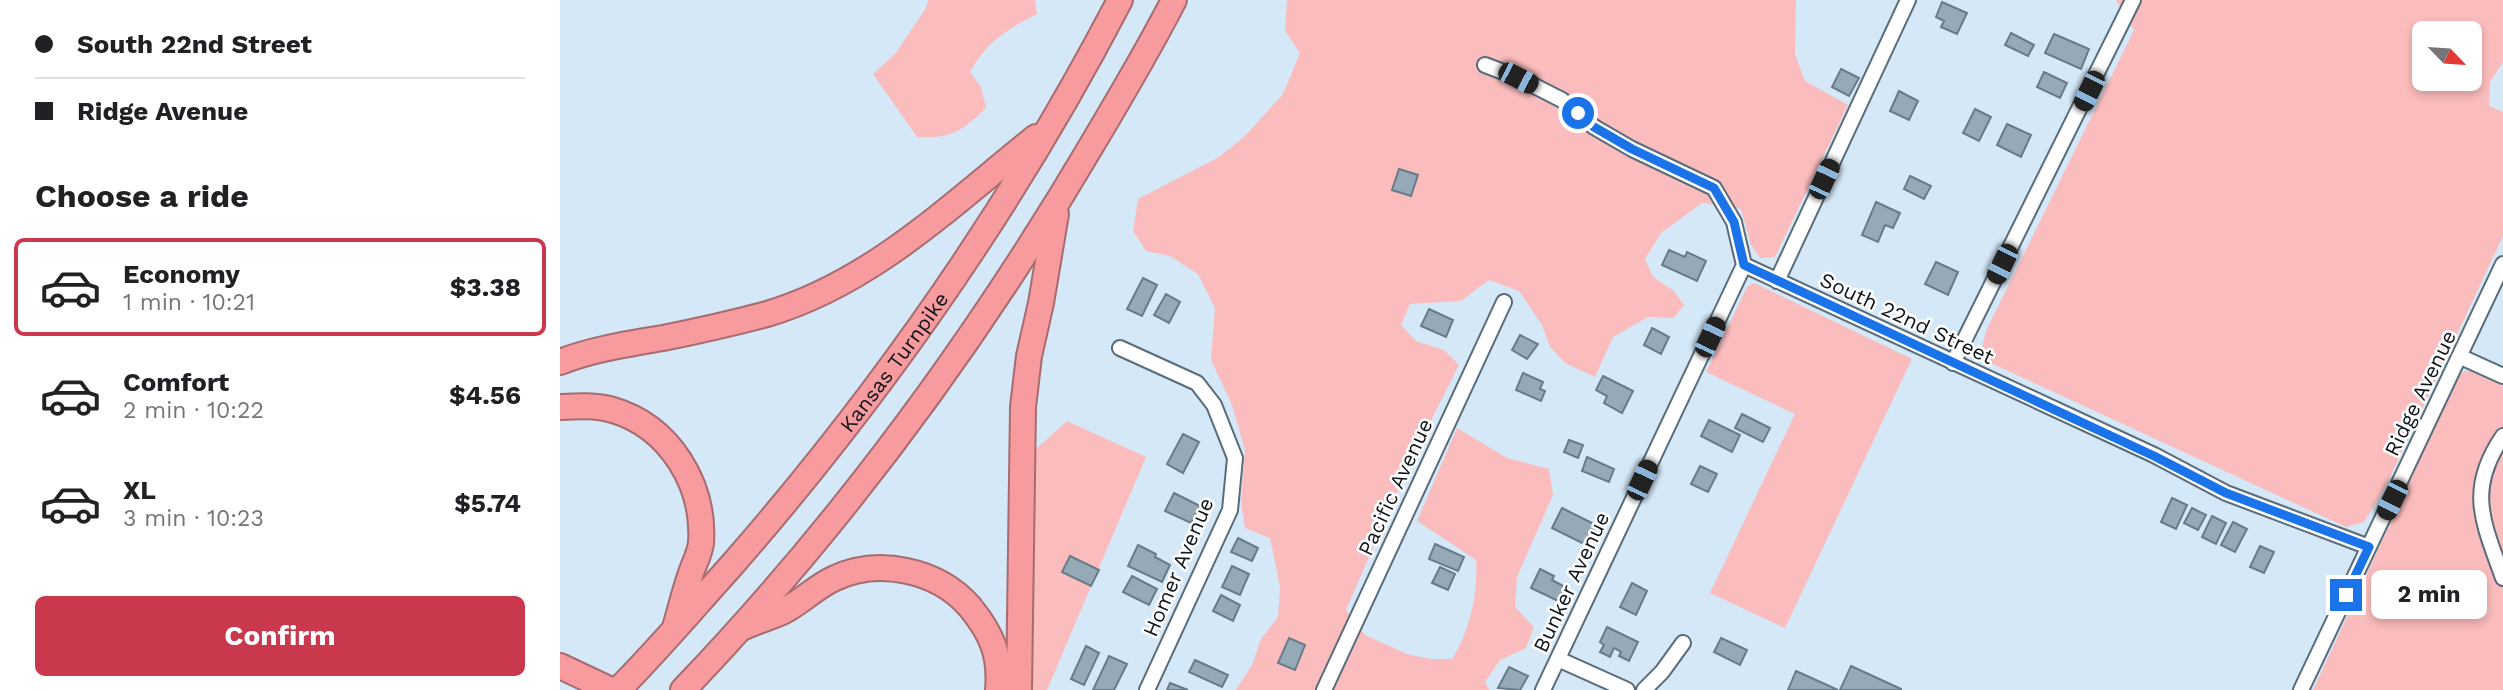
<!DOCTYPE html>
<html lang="en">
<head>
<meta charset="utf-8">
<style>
	:root { --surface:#fff; --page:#f2f2f2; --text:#202124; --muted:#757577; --line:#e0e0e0; --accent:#c9384c }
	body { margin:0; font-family:"Work Sans",sans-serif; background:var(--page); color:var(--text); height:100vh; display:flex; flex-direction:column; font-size:26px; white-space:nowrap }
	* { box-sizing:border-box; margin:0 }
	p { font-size:23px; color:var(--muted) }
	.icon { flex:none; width:38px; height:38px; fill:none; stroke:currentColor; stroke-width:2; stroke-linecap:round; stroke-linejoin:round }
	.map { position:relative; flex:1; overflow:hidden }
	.details { display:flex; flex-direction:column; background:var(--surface); width:560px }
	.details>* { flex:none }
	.banner { display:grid; align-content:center; height:154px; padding:0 35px; background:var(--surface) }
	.needle { width:46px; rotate:115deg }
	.buttons { position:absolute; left:1852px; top:21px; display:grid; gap:14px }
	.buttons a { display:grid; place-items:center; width:70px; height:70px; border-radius:10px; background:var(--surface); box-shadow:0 4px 10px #0003; font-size:35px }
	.end { position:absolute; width:32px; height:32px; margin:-16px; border:9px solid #1a73e8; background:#fff; box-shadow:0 0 0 4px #fff }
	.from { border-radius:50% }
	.bubble { position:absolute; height:49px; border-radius:10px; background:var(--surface); box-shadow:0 4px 10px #0003; font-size:23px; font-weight:700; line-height:49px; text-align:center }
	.car { position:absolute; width:21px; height:42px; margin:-21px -10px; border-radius:9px; box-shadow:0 0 5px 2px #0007; background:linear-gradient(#222 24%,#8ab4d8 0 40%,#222 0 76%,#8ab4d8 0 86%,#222 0) }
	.banner b { display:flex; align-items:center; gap:24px; height:66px; font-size:26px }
	.banner b+b { border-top:2px solid var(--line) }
	.banner i { width:18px; height:18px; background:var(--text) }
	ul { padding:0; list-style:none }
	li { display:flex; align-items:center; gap:21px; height:98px; margin:0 14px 10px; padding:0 21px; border:4px solid transparent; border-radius:10px }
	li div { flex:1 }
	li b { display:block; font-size:26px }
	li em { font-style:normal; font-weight:700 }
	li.current { border-color:var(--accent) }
	li>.icon { width:63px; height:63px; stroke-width:1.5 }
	h2 { padding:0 35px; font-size:32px; line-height:84px }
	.primary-button { display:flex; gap:14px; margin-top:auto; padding:14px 35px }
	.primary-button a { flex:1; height:80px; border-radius:10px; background:var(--accent); color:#fff; font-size:28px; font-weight:700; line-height:80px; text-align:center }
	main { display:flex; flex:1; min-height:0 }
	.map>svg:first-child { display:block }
	.green { fill:#fbbcbd; fill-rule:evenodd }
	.building { fill:#95a9b7; stroke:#687b88; stroke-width:2 }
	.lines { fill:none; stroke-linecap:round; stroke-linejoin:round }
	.minor-casing { stroke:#5a6c7a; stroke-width:18 }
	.motorway-casing { stroke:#a66c70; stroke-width:28 }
	.minor { stroke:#fff; stroke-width:14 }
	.motorway { stroke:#f79b9e; stroke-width:24 }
	.route { stroke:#1a73e8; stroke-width:9 }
	.labels { text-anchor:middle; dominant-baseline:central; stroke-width:5; stroke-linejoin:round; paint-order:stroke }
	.street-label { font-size:21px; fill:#0f161b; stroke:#fff }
</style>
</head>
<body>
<main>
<section class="details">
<div class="banner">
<b><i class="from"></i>South 22nd Street</b>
<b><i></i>Ridge Avenue</b>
</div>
<h2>Choose a ride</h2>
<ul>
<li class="current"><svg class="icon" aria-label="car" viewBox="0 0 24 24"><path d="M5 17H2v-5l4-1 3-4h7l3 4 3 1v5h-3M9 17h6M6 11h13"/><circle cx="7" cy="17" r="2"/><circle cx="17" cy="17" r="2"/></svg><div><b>Economy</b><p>1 min · 10:21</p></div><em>$3.38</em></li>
<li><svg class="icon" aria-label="car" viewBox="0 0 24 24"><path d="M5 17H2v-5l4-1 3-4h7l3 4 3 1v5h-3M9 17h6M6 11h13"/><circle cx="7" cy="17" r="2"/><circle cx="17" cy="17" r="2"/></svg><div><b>Comfort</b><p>2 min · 10:22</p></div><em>$4.56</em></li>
<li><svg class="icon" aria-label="car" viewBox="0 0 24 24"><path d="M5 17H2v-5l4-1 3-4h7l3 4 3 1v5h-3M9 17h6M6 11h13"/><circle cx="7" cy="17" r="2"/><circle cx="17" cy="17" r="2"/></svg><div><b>XL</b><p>3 min · 10:23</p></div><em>$5.74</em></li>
</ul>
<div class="primary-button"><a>Confirm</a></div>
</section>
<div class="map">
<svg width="1943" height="690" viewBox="0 0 1943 690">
	<rect width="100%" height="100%" fill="#d4e8f8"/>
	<path class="green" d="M368,0H475L477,14C446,30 427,41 410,72L421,87L426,108C402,131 391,139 357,137L313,74L335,54L366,8Z
		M727,0H1236L1235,54L1245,81L1288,105L1215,257L1200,258L1191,245L1181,209L1142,203L1101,233L1085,259L1093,277L1114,291L1124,305L1114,318L1088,317L1053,337L1035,377L1005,363L990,347L982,325L959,291L929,280L901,301L850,304L841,325L856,341L884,350L899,365L854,454L786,610L805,635L847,654L870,659H892C910,630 918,595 916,560L857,521L897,428L947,458L989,469L993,495L957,577L955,607L974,627L966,648L940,660L925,682L929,690H676L692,665L701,639L718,617L720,587L710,538L685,528L681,502L685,450L672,405L651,360L655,308L638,274L610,256L586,251L573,231L578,199L659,157L685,136L723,94L740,53L725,31Z
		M1556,0H1943V62L1930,82L1929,106L1943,112V236L1826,486L1804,522L1786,527L1433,364L1421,351L1426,331L1574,30ZM1864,33H1909V79H1864Z
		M1194,283L1352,359L1225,628L1150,593L1235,414L1146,372L1187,287Z
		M1904,371H1911L1943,386V690H1753L1898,377Z
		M507,421L586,457L487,690H470L475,450Z"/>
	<path class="building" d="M1382,2L1407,13L1397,34L1381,27L1384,21L1376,17Z
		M1451,33L1474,45L1468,56L1445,45Z
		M1494,34L1529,49L1521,69L1485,53Z
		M1281,69L1299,78L1289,96L1272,87Z
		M1484,72L1507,83L1500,98L1477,87Z
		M1339,91L1358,101L1349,120L1330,111Z
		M1415,109L1431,117L1419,141L1403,133Z
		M1447,124L1471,135L1461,157L1437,145Z
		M839,169L858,175L851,196L832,190Z
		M1350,176L1371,186L1364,199L1344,189Z
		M1316,202L1340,213L1333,228L1325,225L1318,242L1302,235Z
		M1109,250L1125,257L1127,252L1146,261L1137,281L1102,265Z
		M1376,262L1398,272L1388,295L1365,284Z
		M583,278L597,285L582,316L567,309Z
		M606,294L620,302L609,323L594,315Z
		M869,309L893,320L886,337L861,326Z
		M1092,328L1109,337L1101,354L1084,345Z
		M960,335L978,344L967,359L952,350Z
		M963,373L983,382L980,389L985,391L981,401L956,390Z
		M1043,376L1073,391L1062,413L1044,403L1047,396L1036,390Z
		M1182,414L1210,428L1203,442L1175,428Z
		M1149,420L1180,435L1172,452L1141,436Z
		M623,434L639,442L623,473L607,464Z
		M1009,440L1023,445L1018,458L1004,452Z
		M1027,457L1054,469L1049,482L1022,471Z
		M1140,466L1157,474L1148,492L1131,484Z
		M614,493L640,506L631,523L605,511Z
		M1612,498L1627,505L1616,529L1601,522Z
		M1002,508L1036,525L1026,545L992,528Z
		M1632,508L1646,515L1638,530L1624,523Z
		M1652,516L1666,523L1656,544L1642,537Z
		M1673,522L1687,529L1675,552L1661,545Z
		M678,538L698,548L692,561L671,552Z
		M875,544L904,557L898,571L869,559Z
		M578,545L596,554L595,557L610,565L602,582L568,566Z
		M1700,546L1714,552L1704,573L1690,567Z
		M510,556L539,570L531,586L502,572Z
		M672,566L689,574L680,595L662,587Z
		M880,567L895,574L888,590L872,583Z
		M980,569L994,576L992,580L1005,587L998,601L971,588Z
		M572,576L597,589L589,605L563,592Z
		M1072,583L1087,591L1076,615L1060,607Z
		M661,595L680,605L673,621L653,611Z
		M1047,627L1078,642L1069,661L1059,656L1061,652L1054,648L1050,657L1040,652L1044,645L1040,642Z
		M729,638L745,645L735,670L718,663Z
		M1161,638L1187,650L1180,665L1154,652Z
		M526,646L539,653L524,685L511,679Z
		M549,656L567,664L554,690H533Z
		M635,660L668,675L662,687L629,672Z
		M1291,666L1341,689V690H1280Z
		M949,667L968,676L960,690L938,688Z
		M1236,671L1278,690H1228Z
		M610,683L628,690H607Z"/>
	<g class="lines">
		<defs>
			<path id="minor" d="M925,65L959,78L1002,100L1034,127L1072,149L1154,188L1174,222L1184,265L1594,455L1666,493L1809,547
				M1217,281L1348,0
				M560,348L637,383L654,405L675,458L670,510L587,690
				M1901,357L1943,376
				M1393,363L1573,0
				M1943,436C1906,490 1923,522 1943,578
				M998,659L1067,690
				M764,690L944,302
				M983,690L1184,265
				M1084,690L1102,672L1123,643
				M1741,690L1943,264"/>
			<g id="motorway">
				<path d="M0,362C33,349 68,344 103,338C138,331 173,323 207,314C312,283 392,204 476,137"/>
				<path d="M0,407C18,406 36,405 53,410C110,427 145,485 141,543C140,553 134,564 131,573C125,590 121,607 116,624"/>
				<path d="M184,627C197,621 211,617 224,611C241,602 256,587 273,579C318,557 378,570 410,607C432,634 441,655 438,690"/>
				<path d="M0,666L51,690"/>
				<path id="s1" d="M58,690C98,650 134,607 172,565C322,393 454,204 560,0"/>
				<path d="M123,690C281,525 417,340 533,143C561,96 589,49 614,0"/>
				<path d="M459,690L463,407L469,356L481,303L496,214"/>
			</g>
		</defs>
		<use href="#minor" class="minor-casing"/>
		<use href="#motorway" class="motorway-casing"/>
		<use href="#minor" class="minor"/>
		<use href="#motorway" class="motorway"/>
	</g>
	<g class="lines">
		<path class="route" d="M1018,113L1034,127L1072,149L1154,188L1174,222L1184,265L1594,456L1666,493L1809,547L1786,595"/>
	</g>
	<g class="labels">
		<g class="street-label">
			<text transform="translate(1347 318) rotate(25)">South 22nd Street</text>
			<text stroke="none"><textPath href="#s1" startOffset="429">Kansas Turnpike</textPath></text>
			<text transform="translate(1860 393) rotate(-64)">Ridge Avenue</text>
			<text transform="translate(835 487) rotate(-65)">Pacific Avenue</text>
			<text transform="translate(618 567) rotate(-67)">Homer Avenue</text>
			<text transform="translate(1011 582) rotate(-65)">Bunker Avenue</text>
		</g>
	</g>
</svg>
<div class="buttons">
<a><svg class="needle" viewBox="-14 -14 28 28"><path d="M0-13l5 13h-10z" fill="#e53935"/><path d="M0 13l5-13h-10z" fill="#757577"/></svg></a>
</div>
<i class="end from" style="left:1018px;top:113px"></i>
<i class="end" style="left:1786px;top:595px"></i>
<div class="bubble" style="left:1811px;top:570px;width:116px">2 min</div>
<i class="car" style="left:958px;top:78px;rotate:117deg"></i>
<i class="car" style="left:1529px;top:91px;rotate:206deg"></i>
<i class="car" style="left:1264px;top:179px;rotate:25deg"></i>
<i class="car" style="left:1442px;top:264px;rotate:206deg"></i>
<i class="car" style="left:1150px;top:337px;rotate:25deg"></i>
<i class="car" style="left:1082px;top:480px;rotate:25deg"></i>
<i class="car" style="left:1832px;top:500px;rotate:206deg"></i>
</div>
</main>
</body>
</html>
